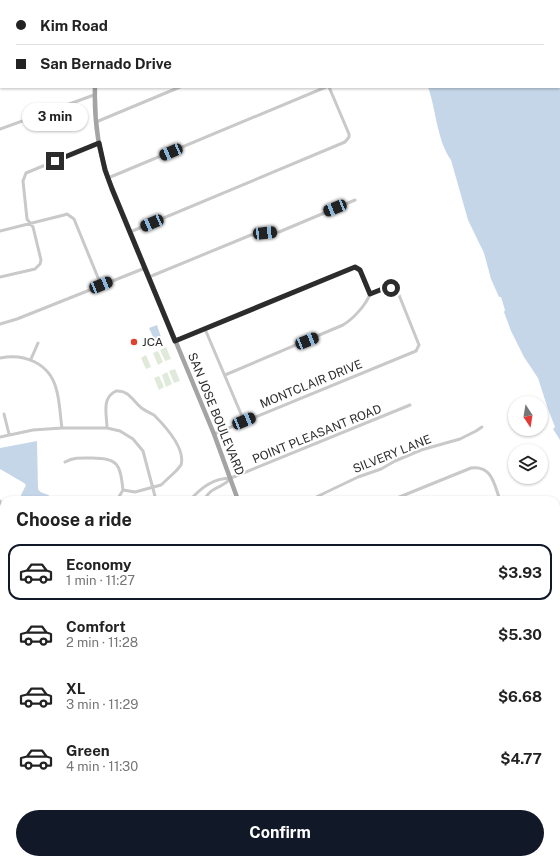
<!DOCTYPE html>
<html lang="en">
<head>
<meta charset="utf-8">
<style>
	:root { --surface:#fff; --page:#f2f2f2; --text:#222; --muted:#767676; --line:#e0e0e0; --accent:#111827 }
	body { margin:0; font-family:"Public Sans",sans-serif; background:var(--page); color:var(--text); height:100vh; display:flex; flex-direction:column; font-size:15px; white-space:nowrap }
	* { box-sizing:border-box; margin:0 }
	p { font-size:13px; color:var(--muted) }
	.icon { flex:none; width:22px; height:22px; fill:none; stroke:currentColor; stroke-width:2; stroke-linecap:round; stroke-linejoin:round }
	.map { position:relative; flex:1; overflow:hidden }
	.details { position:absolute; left:0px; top:496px; width:560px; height:368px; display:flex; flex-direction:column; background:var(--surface); border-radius:12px 12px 0 0; box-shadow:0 1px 3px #0004 }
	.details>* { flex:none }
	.banner { position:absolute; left:0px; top:0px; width:560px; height:88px; box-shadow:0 1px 3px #0004; display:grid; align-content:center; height:88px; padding:0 16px; background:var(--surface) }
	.needle { width:26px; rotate:168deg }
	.tools { position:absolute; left:508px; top:396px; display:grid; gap:8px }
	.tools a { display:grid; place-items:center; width:40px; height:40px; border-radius:50%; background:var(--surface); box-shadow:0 1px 3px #0004; font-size:20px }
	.end { position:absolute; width:18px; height:18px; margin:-9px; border:5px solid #2c2c2c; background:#fff; box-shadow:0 0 0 2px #fff }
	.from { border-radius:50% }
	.bubble { position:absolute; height:28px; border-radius:14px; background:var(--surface); box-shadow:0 1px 3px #0004; font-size:13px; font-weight:700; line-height:28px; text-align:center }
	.car { position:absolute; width:12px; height:24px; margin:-12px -6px; border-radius:5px; box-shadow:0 0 3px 1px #0007; background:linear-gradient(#222 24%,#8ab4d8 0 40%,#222 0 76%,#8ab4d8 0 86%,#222 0) }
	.banner b { display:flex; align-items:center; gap:14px; height:38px; font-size:15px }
	.banner b+b { border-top:1px solid var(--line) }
	.banner i { width:10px; height:10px; background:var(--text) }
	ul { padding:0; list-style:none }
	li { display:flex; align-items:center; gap:12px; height:56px; margin:0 8px 6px; padding:0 8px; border:2px solid transparent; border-radius:12px }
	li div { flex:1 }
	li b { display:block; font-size:15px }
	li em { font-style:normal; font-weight:700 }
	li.selected { border-color:var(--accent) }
	li>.icon { width:36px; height:36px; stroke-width:1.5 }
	h2 { padding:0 16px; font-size:18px; line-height:48px }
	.button { display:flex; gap:8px; margin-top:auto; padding:8px 16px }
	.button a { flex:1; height:46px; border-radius:24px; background:var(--accent); color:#fff; font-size:16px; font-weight:700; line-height:46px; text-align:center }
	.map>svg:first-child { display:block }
	.green { fill:#e0eada }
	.water { fill:#c6d6e9 }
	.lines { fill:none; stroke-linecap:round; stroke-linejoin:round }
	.street { stroke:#c9c9c9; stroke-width:3 }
	.primary { stroke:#a4a4a4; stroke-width:4.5 }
	.route { stroke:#2c2c2c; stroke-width:5 }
	.poi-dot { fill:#e04132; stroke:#fff; stroke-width:1.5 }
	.labels { text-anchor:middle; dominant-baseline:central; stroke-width:4; stroke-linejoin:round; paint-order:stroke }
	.poi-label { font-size:12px; fill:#2c2c2c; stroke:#fff; text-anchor:start }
	.street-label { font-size:12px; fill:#2c2c2c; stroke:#fff }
</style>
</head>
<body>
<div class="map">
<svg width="560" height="864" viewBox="0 0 560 864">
	<rect width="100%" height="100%" fill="#fff"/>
	<path class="green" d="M166,347L171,359L165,361L160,350Z
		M158,351L163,362L158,365L153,353Z
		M146,355L151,367L146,369L141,358Z
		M175,369L180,381L174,383L169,371Z
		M167,372L172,384L166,387L162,375Z
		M159,376L164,387L159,390L154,378Z
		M280,860H340L341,864H277Z"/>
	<path class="water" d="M393,0H560V440L553,429L555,427L548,409L538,378L524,357L511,331L504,312L505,310L501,297H499L491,279L484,253L468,220L451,160C437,141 436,109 428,87H559V1Z
		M157,325L161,337L154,339L149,328Z
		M37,441L38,489C41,495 49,492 53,500H22L21,495L26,485L24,483L0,469V448Z
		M4,557V591L0,594V564Z
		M556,559L560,561V575L556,578Z
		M0,643L4,644V666L0,658Z"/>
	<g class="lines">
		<path class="street" d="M244,1L246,0
			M96,122L180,87
			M0,129L94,95
			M108,178L326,87
			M0,231L64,215L67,214L74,219L101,285
			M130,232L345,142L349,137V134L329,87
			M0,277L35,269L40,264L41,260L33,227L27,219L23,181L26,173L99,143
			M149,277L251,235L279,232L355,200
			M0,324L17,319L145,268
			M205,329L244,421
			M175,341L355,267L360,270L370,294
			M0,358C24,353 49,363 56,388C60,401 60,415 62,428
			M31,359L38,343
			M225,375L343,325C353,319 366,305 370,294
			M4,414L9,434
			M107,428C107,415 101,398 116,391C130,390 133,402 143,409C146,411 150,413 154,415C165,426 186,448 181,465L176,471L161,485L135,492L123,490
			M214,434L416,351L419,345L399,295C391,284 380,290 370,294
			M0,437L33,430L62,428H107L120,431L133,439L143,451L156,500
			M65,462C75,457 81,458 92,458C119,458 120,465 123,490
			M117,500L123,490
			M190,500C201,488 213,478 231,478L410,405
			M203,500C207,496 209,492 213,490C221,485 224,486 231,478
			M310,500L358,477L381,469L395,461L421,450L460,439L476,431L482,427
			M392,500L471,468C492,465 494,484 500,500
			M0,501L2,505L0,511
			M0,698H4
			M556,739L560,733
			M2,742L4,746
			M556,834L560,828
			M0,839L4,843
			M25,860L30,864
			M421,860L426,864
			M112,864L115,860
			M175,864L178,860
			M233,864L236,860
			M374,864V860
			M533,864L536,860"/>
		<path class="primary" d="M104,1L105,0
			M95,87C94,118 98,149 108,178L214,434L238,500
			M506,860L511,864"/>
	</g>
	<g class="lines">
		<path class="route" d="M55,161L99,143L105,170L112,189L175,341L355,267L360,270L370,294L385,288H391"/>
	</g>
	<circle class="poi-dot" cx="134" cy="342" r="4"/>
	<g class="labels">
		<g class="poi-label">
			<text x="142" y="342">JCA</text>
		</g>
		<g class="street-label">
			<text transform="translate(311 384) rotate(-22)">MONTCLAIR DRIVE</text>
			<text transform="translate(216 414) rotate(68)">SAN JOSE BOULEVARD</text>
			<text transform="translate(317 434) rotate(-22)">POINT PLEASANT ROAD</text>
			<text transform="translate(392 454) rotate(-22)">SILVERY LANE</text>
		</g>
	</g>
</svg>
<div class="tools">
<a><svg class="needle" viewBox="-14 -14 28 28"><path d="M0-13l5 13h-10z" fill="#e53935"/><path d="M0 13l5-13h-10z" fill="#767676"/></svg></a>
<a><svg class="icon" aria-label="layers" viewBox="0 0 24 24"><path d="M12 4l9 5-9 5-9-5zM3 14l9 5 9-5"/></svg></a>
</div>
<i class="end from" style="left:391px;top:288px"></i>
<i class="end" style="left:55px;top:161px"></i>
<div class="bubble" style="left:22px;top:103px;width:66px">3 min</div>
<i class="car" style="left:171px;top:152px;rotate:247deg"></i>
<i class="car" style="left:335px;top:208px;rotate:248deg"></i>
<i class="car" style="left:152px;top:223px;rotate:247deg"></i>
<i class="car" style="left:265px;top:233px;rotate:84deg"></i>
<i class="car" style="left:101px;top:285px;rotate:68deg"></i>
<i class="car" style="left:307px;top:341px;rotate:68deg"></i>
<i class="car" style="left:244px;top:421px;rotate:68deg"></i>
<div class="banner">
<b><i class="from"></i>Kim Road</b>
<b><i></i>San Bernado Drive</b>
</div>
<section class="details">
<h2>Choose a ride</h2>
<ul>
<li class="selected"><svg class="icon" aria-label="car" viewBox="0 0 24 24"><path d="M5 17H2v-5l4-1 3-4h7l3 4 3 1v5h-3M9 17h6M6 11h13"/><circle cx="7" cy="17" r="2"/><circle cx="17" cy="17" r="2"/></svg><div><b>Economy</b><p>1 min · 11:27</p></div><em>$3.93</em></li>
<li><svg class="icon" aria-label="car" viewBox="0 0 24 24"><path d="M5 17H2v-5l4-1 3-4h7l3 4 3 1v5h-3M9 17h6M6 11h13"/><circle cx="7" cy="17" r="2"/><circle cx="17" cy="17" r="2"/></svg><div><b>Comfort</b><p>2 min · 11:28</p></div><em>$5.30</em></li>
<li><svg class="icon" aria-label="car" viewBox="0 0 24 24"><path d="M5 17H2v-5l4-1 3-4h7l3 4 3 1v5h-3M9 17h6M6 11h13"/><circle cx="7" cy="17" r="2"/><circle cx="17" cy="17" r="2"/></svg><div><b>XL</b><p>3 min · 11:29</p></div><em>$6.68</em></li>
<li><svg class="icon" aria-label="car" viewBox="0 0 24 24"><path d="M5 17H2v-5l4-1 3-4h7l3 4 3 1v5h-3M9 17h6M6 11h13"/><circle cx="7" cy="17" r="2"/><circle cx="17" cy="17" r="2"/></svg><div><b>Green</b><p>4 min · 11:30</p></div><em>$4.77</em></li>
</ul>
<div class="button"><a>Confirm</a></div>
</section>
</div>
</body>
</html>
